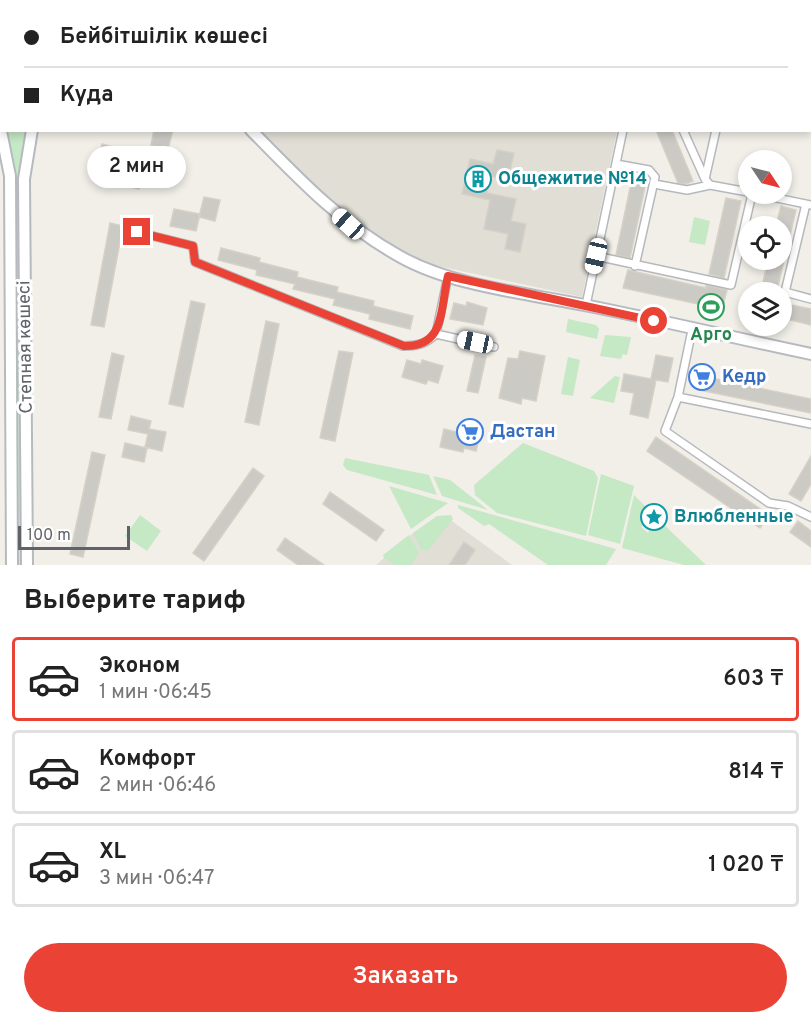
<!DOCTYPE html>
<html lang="ru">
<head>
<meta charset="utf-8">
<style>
	:root { --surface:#fff; --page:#f2f2f2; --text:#222; --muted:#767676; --line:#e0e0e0; --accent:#ea4335 }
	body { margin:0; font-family:Overpass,sans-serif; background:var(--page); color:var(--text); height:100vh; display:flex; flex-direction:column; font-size:22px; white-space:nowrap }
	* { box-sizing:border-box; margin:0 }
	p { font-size:20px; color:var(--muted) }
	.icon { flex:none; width:33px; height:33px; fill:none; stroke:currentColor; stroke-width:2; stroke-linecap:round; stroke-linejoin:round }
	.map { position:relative; height:565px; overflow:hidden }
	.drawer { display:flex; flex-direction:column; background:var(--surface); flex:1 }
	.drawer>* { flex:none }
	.guide { position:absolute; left:0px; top:0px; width:812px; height:132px; box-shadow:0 3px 9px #0003; display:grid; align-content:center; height:132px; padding:0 24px; background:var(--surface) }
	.needle { width:39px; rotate:125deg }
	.controls { position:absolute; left:738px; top:150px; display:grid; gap:12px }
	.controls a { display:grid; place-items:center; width:54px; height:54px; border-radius:50%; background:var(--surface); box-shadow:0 3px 9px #0003; font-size:30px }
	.scale { position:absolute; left:18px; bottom:15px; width:112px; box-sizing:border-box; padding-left:6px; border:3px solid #5f6368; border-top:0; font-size:16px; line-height:21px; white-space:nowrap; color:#5f6368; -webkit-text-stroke:4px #fff; paint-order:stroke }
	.end { position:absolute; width:27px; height:27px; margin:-14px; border:8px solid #ea4335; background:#fff; box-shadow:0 0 0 3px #fff }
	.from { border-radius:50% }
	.bubble { position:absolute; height:42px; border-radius:21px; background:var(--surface); box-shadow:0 3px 9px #0003; font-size:20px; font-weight:600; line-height:42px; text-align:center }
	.car { position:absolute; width:18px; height:36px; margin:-18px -9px; border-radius:8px; box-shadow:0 0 4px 2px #0007; background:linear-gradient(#fff 24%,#345 0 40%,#fff 0 76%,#345 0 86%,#fff 0) }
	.guide b { display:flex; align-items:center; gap:21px; height:57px; font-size:22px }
	.guide b+b { border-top:2px solid var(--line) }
	.guide i { width:15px; height:15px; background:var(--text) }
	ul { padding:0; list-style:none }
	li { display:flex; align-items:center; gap:18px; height:84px; margin:0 12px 9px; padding:0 12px; border:3px solid var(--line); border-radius:6px }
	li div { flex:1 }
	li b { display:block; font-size:22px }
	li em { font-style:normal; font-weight:600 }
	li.current { border-color:var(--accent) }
	li>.icon { width:54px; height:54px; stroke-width:1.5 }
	h2 { padding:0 24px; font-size:27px; line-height:72px }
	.cta { display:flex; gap:12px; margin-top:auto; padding:12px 24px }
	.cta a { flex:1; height:69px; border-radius:36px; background:var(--accent); color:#fff; font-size:24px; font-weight:600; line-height:69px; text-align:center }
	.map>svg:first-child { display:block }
	.education { fill:#e1ded6 }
	.green { fill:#c5e8c5 }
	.building { fill:#cccac5; stroke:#d6d1c6; stroke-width:1.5 }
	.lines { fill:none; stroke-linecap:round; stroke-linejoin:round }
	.street-casing { stroke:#b5b8bc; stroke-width:10 }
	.secondary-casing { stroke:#b6babf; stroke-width:14 }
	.street { stroke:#fff; stroke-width:7 }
	.secondary { stroke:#fff; stroke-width:10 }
	.route { stroke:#ea4335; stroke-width:8 }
	.labels { text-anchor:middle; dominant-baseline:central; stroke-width:6; stroke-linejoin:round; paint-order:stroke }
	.culture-label { font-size:18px; font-weight:bold; fill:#0d838f; stroke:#fff; text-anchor:start }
	.leisure-label { font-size:18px; font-weight:bold; fill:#27864d; stroke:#fff }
	.street-label { font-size:18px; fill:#5f6368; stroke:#fff }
	.shop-label { font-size:18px; font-weight:bold; fill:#366cbe; stroke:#fff; text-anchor:start }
</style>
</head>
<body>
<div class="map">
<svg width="811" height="565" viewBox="0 0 811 565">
	<rect width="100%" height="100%" fill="#f1efe8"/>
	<path class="education" d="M39,0H646L39,2Z
		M258,131H617L582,297L429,264L374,235L328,202Z
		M445,516L512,565H376L412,534L438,517Z"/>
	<path class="green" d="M8,131H26L19,173L21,565H17L15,173Z
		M694,217L710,221L705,245L689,242Z
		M568,319L596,325L599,329L597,339L566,332Z
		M605,335L631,337L627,355L623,354L621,359L600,356Z
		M568,357L580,360L573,396L561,394Z
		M615,376L620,377L614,403L590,398Z
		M523,443L594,471L598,478L586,536L497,513L475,495L474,485Z
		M345,458L429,475L437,495L347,470L343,465Z
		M601,474L634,486L620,544L588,535Z
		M433,476L450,480L488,510L442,496Z
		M389,486L448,503L411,529Z
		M634,495L651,512L642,521V528L648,533L650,527L660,521L706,565H684L622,548Z
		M458,505L616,549L606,565H548L489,524L484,526L458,508Z
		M140,515L161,531L147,551L125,536Z
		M451,515L453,519L428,551L421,550L413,533L437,516Z
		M409,535L419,553L411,565H395L384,558L383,555Z"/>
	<path class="building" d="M154,130H173L168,149L151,145Z
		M656,130H672L693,181L686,184L678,183Z
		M102,144L125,150L121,166L98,161Z
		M497,150L514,153L508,180L491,176L487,193L516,199L511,221L526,224L520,252L505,249L508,234L484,229L490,200L462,194L470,159L493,164Z
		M121,166L144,172L139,189L117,184Z
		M633,174L647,177L630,258L616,255Z
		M204,197L220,200L215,221L199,217Z
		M726,198L741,201L724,278L709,274Z
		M781,206L796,210L777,290L762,287L768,260H782V226H776Z
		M174,209L200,214L196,231L170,226Z
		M110,223L123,226L104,327L91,325Z
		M221,248L260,258L259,262L298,272L297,277L338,287L337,292L374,301L373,306L413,316L410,329L369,319L370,314L333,305L335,299L293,289L295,284L256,275L257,270L218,260Z
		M628,270L706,288V285L727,290L722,309L623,288Z
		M191,301L205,304L183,407L169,404Z
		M467,302L487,308L483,325L450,319L454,303L466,306Z
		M782,303L811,309V325L782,318Z
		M266,321L279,324L259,425L245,422Z
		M339,351L353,353L335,441L320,438Z
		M520,351L545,356L536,401L522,398L521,404L499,398L508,358L518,359Z
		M112,353L124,356L111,419L99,417Z
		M475,355L486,357L478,393L467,391Z
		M656,355L673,358L668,382L656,380L648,418L630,414L634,393L621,391L624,374L651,379Z
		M407,360L421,364L422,360L443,366L438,383L428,380L426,384L402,377Z
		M702,376L811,399V413L699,390Z
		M131,416L151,421L149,429L166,432L162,451L145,447L148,434L128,430Z
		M444,429L456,432L457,429L480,434L476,451L464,448L463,452L440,447Z
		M656,437L769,515L760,528L647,451Z
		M125,443L147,448L144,462L122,457Z
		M92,452L105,455L83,557L70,554Z
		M811,456V484L801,501L789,494Z
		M253,468L264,476L204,561L193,553Z
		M330,492L384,530L376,541L323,504Z
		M798,521L811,531V547L790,532Z
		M285,538L324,565H298L277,550Z
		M464,542L475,550L465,565H449Z"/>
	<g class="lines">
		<defs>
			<path id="street" d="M730,0L731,2
				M651,2V0
				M744,2L745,0
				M683,130L705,179
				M616,164L649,170L655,177L635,266
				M654,184L687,190L710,185L748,192
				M710,185L705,179L716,130
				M757,194L811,205
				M806,204L785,292L811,299
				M137,232L193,246L195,262L403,346C417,346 426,344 436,334L494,347
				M596,256L731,285L752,194
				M586,305L623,130
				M692,330L678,397L811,424
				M436,334L448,276
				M678,397L665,431L769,503L788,506L811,517"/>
			<path id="secondary" d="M35,0V2
				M0,117L2,118
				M0,126L10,176L12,565
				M251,130C297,177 341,224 399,256C452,286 525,293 584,305C660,320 735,338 811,354
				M27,565L24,179L32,130"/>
		</defs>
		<use href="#street" class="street-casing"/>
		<use href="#secondary" class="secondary-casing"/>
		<use href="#street" class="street"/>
		<use href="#secondary" class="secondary"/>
	</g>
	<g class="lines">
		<path class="route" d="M137,232L193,246L195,262L404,346C446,347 440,308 448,276L654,321"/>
	</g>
	<defs>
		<symbol id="building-ring" viewBox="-11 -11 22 22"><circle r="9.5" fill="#fff" stroke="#0f9aa8" stroke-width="1.5"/><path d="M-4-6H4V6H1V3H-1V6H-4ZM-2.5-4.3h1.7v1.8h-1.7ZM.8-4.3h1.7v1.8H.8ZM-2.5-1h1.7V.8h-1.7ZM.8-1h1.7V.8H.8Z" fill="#0f9aa8"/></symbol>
		<symbol id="stadium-ring" viewBox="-11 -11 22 22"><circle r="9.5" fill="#fff" stroke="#2e9e5b" stroke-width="1.5"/><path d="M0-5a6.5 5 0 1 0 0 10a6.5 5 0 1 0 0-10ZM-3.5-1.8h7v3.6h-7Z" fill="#2e9e5b"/></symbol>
		<symbol id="supermarket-ring" viewBox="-11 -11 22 22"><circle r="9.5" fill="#fff" stroke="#3f7fe0" stroke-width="1.5"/><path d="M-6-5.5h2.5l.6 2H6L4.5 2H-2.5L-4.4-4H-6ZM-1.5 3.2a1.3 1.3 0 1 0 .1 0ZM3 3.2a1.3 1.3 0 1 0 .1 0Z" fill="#3f7fe0"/></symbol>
		<symbol id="sight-ring" viewBox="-11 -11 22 22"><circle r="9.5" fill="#fff" stroke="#0f9aa8" stroke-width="1.5"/><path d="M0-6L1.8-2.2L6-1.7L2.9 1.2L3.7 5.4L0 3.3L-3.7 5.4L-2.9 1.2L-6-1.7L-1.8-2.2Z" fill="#0f9aa8"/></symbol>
	</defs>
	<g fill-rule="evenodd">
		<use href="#building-ring" x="463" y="164" width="30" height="30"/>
		<use href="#stadium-ring" x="696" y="292" width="30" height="30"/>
		<use href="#supermarket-ring" x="687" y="362" width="30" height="30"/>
		<use href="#supermarket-ring" x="455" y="417" width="30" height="30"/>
		<use href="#sight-ring" x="639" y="502" width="30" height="30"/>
	</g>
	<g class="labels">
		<g class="culture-label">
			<text x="498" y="179">Общежитие №14</text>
			<text x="674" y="517">Влюбленные</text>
		</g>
		<g class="leisure-label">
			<text x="711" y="335">Арго</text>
		</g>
		<g class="street-label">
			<text transform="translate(26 347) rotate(-91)">Степная көшесі</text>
		</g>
		<g class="shop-label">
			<text x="722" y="377">Кедр</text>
			<text x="490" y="432">Дастан</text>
		</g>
	</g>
</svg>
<div class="controls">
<a><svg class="needle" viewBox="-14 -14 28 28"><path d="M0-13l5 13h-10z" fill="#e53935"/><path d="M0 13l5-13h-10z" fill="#767676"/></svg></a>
<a><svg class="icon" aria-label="locate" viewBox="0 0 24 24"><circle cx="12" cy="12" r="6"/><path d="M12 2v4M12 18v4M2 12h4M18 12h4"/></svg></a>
<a><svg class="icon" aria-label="layers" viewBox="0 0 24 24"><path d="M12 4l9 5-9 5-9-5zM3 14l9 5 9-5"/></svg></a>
</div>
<div class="scale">100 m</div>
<i class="end from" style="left:654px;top:321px"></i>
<i class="end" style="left:137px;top:232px"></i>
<div class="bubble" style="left:87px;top:146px;width:99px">2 мин</div>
<i class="car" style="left:348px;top:224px;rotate:312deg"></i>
<i class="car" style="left:596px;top:256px;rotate:193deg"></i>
<i class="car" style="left:475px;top:342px;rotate:282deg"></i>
<div class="guide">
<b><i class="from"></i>Бейбітшілік көшесі</b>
<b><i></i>Куда</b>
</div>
</div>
<section class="drawer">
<h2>Выберите тариф</h2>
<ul>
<li class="current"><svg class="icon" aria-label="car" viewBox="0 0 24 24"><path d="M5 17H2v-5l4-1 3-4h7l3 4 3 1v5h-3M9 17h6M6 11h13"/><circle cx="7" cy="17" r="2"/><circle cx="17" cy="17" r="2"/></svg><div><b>Эконом</b><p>1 мин · 06:45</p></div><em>603 ₸</em></li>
<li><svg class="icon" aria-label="car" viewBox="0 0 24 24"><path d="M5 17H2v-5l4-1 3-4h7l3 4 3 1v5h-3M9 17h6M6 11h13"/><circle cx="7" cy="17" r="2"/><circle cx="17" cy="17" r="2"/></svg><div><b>Комфорт</b><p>2 мин · 06:46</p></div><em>814 ₸</em></li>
<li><svg class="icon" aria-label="car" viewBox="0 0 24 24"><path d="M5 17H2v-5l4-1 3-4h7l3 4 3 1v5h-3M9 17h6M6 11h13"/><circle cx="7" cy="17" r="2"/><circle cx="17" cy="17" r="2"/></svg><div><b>XL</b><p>3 мин · 06:47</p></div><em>1 020 ₸</em></li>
</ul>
<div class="cta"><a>Заказать</a></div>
</section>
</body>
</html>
